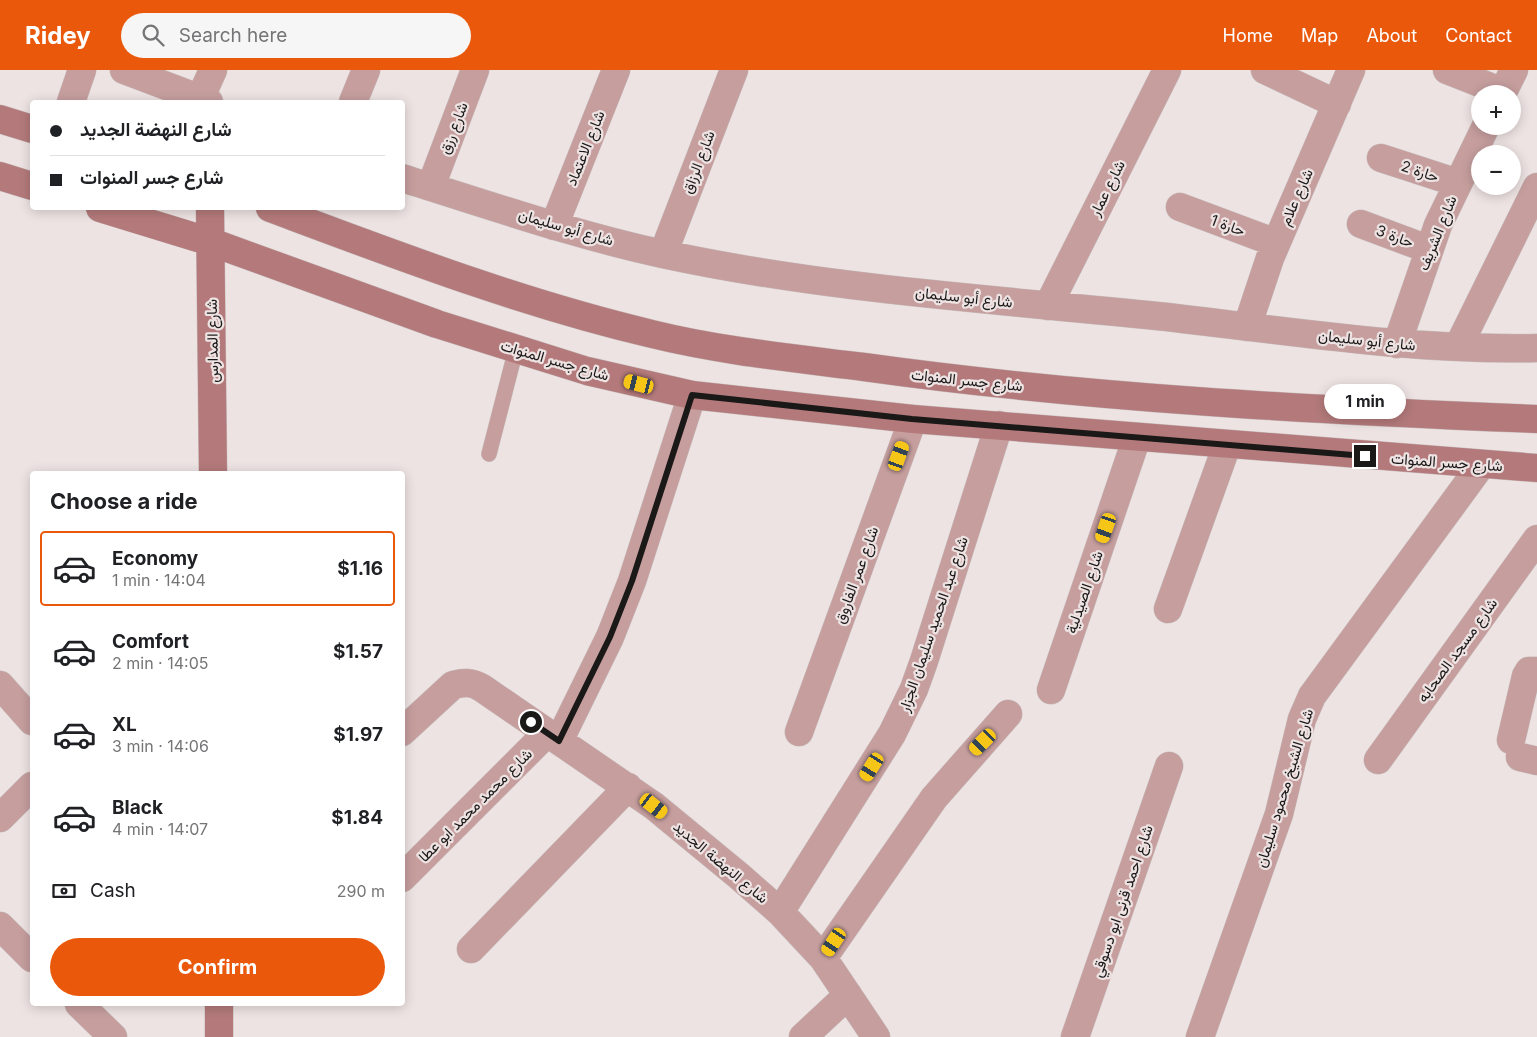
<!DOCTYPE html>
<html lang="en">
<head>
<meta charset="utf-8">
<style>
	:root { --surface:#fff; --page:#f6f6f6; --text:#202124; --muted:#757577; --line:#e0e0e0; --accent:#ea580c }
	body { margin:0; font-family:Inter,Vazirmatn,sans-serif; background:var(--page); color:var(--text); height:100vh; display:flex; flex-direction:column; font-size:19px; white-space:nowrap }
	* { box-sizing:border-box; margin:0 }
	p { font-size:16px; color:var(--muted) }
	.icon { flex:none; width:28px; height:28px; fill:none; stroke:currentColor; stroke-width:2; stroke-linecap:round; stroke-linejoin:round }
	.map { position:relative; flex:1; overflow:hidden }
	.sheet { position:absolute; left:30px; top:401px; width:375px; height:535px; display:flex; flex-direction:column; background:var(--surface); border-radius:5px; box-shadow:0 2px 12px #0003 }
	.sheet>* { flex:none }
	.top-card { position:absolute; left:30px; top:30px; width:375px; height:110px; border-radius:5px; box-shadow:0 2px 12px #0003; display:grid; align-content:center; height:110px; padding:0 20px; background:var(--surface) }
	.buttons { position:absolute; left:1471px; top:15px; display:grid; gap:10px }
	.buttons a { display:grid; place-items:center; width:50px; height:50px; border-radius:50%; background:var(--surface); box-shadow:0 2px 12px #0003; font-size:25px }
	.end { position:absolute; width:22px; height:22px; margin:-11px; border:6px solid #1b1818; background:#fff; box-shadow:0 0 0 2px #fff }
	.from { border-radius:50% }
	.bubble { position:absolute; height:35px; border-radius:18px; background:var(--surface); box-shadow:0 2px 12px #0003; font-size:16px; font-weight:700; line-height:35px; text-align:center }
	.car { position:absolute; width:15px; height:30px; margin:-15px -8px; border-radius:6px; box-shadow:0 0 4px 1px #0007; background:linear-gradient(#f5c518 24%,#345 0 40%,#f5c518 0 76%,#345 0 86%,#f5c518 0) }
	.top-card b { display:flex; align-items:center; gap:18px; height:48px; font-size:19px }
	.top-card b+b { border-top:1px solid var(--line) }
	.top-card i { width:12px; height:12px; background:var(--text) }
	ul { padding:0; list-style:none }
	li { display:flex; align-items:center; gap:15px; height:75px; margin:0 10px 8px; padding:0 10px; border:2px solid transparent; border-radius:5px }
	li div { flex:1 }
	li b { display:block; font-size:19px }
	li em { font-style:normal; font-weight:700 }
	li.active { border-color:var(--accent) }
	li>.icon { width:45px; height:45px; stroke-width:1.5 }
	h2 { padding:0 20px; font-size:22px; line-height:60px }
	.pay { display:flex; align-items:center; gap:12px; height:55px; padding:0 20px; font-size:19px }
	.pay p { margin-inline-start:auto }
	.action { display:flex; gap:10px; margin-top:auto; padding:10px 20px }
	.action a { flex:1; height:58px; border-radius:30px; background:var(--accent); color:#fff; font-size:20px; font-weight:700; line-height:58px; text-align:center }
	header { display:flex; align-items:center; gap:30px; box-sizing:border-box; height:70px; padding:0 25px; background:var(--accent); color:#fff }
	header strong { font-size:24px }
	nav { display:flex; gap:28px; margin-inline-start:auto; font-size:18px }
	.search { width:350px; height:45px; background:var(--page); display:flex; align-items:center; gap:12px; box-sizing:border-box; padding:0 18px; border-radius:28px; color:var(--muted); font-size:19px }
	.map>svg:first-child { display:block }
	.lines { fill:none; stroke-linecap:round; stroke-linejoin:round }
	.lane-casing { stroke:#c8bebe; stroke-width:16 }
	.street-casing { stroke:#c8bebe; stroke-width:29 }
	.secondary-casing { stroke:#c8bebe; stroke-width:29 }
	.lane { stroke:#c69e9e; stroke-width:15 }
	.street { stroke:#c69e9e; stroke-width:28 }
	.secondary { stroke:#b47a7b; stroke-width:28 }
	.route { stroke:#1b1818; stroke-width:6 }
	.labels { text-anchor:middle; dominant-baseline:central; stroke-width:4.5; stroke-linejoin:round; paint-order:stroke }
	.street-label { font-size:15px; fill:#1b1818; stroke:#eee3e3 }
</style>
</head>
<body>
<header>
<strong>Ridey</strong>
<div class="search"><svg class="icon" aria-label="search" viewBox="0 0 24 24"><circle cx="10" cy="10" r="6"/><path d="M15 15l6 6"/></svg>Search here</div>
<nav><a>Home</a><a>Map</a><a>About</a><a>Contact</a></nav>
</header>
<div class="map">
<svg width="1537" height="967" viewBox="0 0 1537 967">
	<rect width="100%" height="100%" fill="#eee3e3"/>
	<g class="lines">
		<defs>
			<path id="lane" d="M489,384L516,279"/>
			<path id="street" d="M124,0L209,32
				M1265,0L1337,34
				M1447,0L1503,22
				M1502,24L1514,0
				M200,29L213,0
				M71,32L82,0
				M353,32L366,0
				M1381,88L1458,113
				M402,108C489,135 575,165 663,184C825,219 992,229 1157,246C1284,260 1409,281 1537,278
				M431,116L475,0
				M1180,137L1276,173
				M1361,154L1428,179
				M554,156L616,0
				M663,184L734,0
				M1048,236L1167,0
				M1247,257L1270,188L1351,0
				M1397,274L1438,155L1486,56
				M1458,277L1537,117
				M1168,539L1227,375
				M0,615L32,651
				M1051,620L1137,367
				M402,662L453,615C465,612 472,612 482,618L654,736L739,806L780,842L823,888L876,967
				M799,662L913,349
				M1511,670L1526,606L1529,601H1537
				M559,671L610,567L632,511L692,325
				M1520,687L1537,691
				M1378,690L1537,469
				M0,748L32,716
				M402,808L547,663
				M780,842L892,664L914,619L924,591L999,355
				M0,856L32,888
				M471,879L628,717
				M823,888L934,728L1008,644
				M79,934L113,967
				M803,967L848,925
				M1075,967L1169,696
				M1200,967L1279,744L1302,649L1312,626L1482,394"/>
			<path id="secondary" d="M0,49L32,59
				M0,106L32,116
				M100,138L211,172L437,254L587,301L692,325L913,349L1537,398
				M210,138L213,404
				M270,138C396,185 521,233 652,264C721,281 793,288 864,297C1087,328 1312,340 1537,349
				M219,967V934"/>
		</defs>
		<use href="#lane" class="lane-casing"/>
		<use href="#street" class="street-casing"/>
		<use href="#secondary" class="secondary-casing"/>
		<use href="#lane" class="lane"/>
		<use href="#street" class="street"/>
		<use href="#secondary" class="secondary"/>
	</g>
	<g class="lines">
		<path class="route" d="M531,652L559,671L610,567L632,511L692,325L912,349L1365,386"/>
	</g>
	<g class="labels">
		<g class="street-label">
			<text transform="translate(453 58) rotate(-69)">شارع رزق</text>
			<text transform="translate(585 78) rotate(-68)">شارع الاعتماد</text>
			<text transform="translate(698 92) rotate(-69)">شارع الرزاق</text>
			<text transform="translate(1420 101) rotate(18)">حارة 2</text>
			<text transform="translate(1107 118) rotate(-63)">شارع عمار</text>
			<text transform="translate(1296 127) rotate(-66)">شارع علام</text>
			<text transform="translate(1228 155) rotate(20)">حارة 1</text>
			<text transform="translate(566 157) rotate(16)">شارع أبو سليمان</text>
			<text transform="translate(1437 163) rotate(-68)">شارع الشريف</text>
			<text transform="translate(1395 166) rotate(20)">حارة 3</text>
			<text transform="translate(964 227) rotate(6)">شارع أبو سليمان</text>
			<text transform="translate(1367 270) rotate(6)">شارع أبو سليمان</text>
			<text transform="translate(212 271) rotate(-91)">شارع المدارس</text>
			<text transform="translate(555 290) rotate(16)">شارع جسر المنوات</text>
			<text transform="translate(967 310) rotate(6)">شارع جسر المنوات</text>
			<text transform="translate(1447 392) rotate(4)">شارع جسر المنوات</text>
			<text transform="translate(856 505) rotate(-70)">شارع عمر الفاروق</text>
			<text transform="translate(1084 522) rotate(-71)">شارع الصيدلية</text>
			<text transform="translate(933 554) rotate(-71)">شارع عبد الحميد سليمان الجزار</text>
			<text transform="translate(1457 580) rotate(-54)">شارع مسجد الصحابه</text>
			<text transform="translate(1284 718) rotate(-73)">شارع الشيخ محمود سليمان</text>
			<text transform="translate(475 735) rotate(-45)">شارع محمد محمد ابو عطا</text>
			<text transform="translate(721 792) rotate(40)">شارع النهضة الجديد</text>
			<text transform="translate(1122 831) rotate(-71)">شارع احمد قرنى ابو دسوقي</text>
		</g>
	</g>
</svg>
<div class="buttons">
<a>+</a>
<a>−</a>
</div>
<i class="end from" style="left:531px;top:652px"></i>
<i class="end" style="left:1365px;top:386px"></i>
<div class="bubble" style="left:1324px;top:314px;width:82px">1 min</div>
<i class="car" style="left:639px;top:314px;rotate:284deg"></i>
<i class="car" style="left:899px;top:386px;rotate:20deg"></i>
<i class="car" style="left:1106px;top:458px;rotate:199deg"></i>
<i class="car" style="left:983px;top:672px;rotate:225deg"></i>
<i class="car" style="left:872px;top:697px;rotate:212deg"></i>
<i class="car" style="left:654px;top:736px;rotate:128deg"></i>
<i class="car" style="left:834px;top:872px;rotate:214deg"></i>
<div class="top-card">
<b><i class="from"></i>شارع النهضة الجديد</b>
<b><i></i>شارع جسر المنوات</b>
</div>
<section class="sheet">
<h2>Choose a ride</h2>
<ul>
<li class="active"><svg class="icon" aria-label="car" viewBox="0 0 24 24"><path d="M5 17H2v-5l4-1 3-4h7l3 4 3 1v5h-3M9 17h6M6 11h13"/><circle cx="7" cy="17" r="2"/><circle cx="17" cy="17" r="2"/></svg><div><b>Economy</b><p>1 min · 14:04</p></div><em>$1.16</em></li>
<li><svg class="icon" aria-label="car" viewBox="0 0 24 24"><path d="M5 17H2v-5l4-1 3-4h7l3 4 3 1v5h-3M9 17h6M6 11h13"/><circle cx="7" cy="17" r="2"/><circle cx="17" cy="17" r="2"/></svg><div><b>Comfort</b><p>2 min · 14:05</p></div><em>$1.57</em></li>
<li><svg class="icon" aria-label="car" viewBox="0 0 24 24"><path d="M5 17H2v-5l4-1 3-4h7l3 4 3 1v5h-3M9 17h6M6 11h13"/><circle cx="7" cy="17" r="2"/><circle cx="17" cy="17" r="2"/></svg><div><b>XL</b><p>3 min · 14:06</p></div><em>$1.97</em></li>
<li><svg class="icon" aria-label="car" viewBox="0 0 24 24"><path d="M5 17H2v-5l4-1 3-4h7l3 4 3 1v5h-3M9 17h6M6 11h13"/><circle cx="7" cy="17" r="2"/><circle cx="17" cy="17" r="2"/></svg><div><b>Black</b><p>4 min · 14:07</p></div><em>$1.84</em></li>
</ul>
<div class="pay"><svg class="icon" aria-label="cash" viewBox="0 0 24 24"><path d="M3 7h18v10H3z"/><circle cx="12" cy="12" r="2"/></svg>Cash<p>290 m</p></div>
<div class="action"><a>Confirm</a></div>
</section>
</div>
</body>
</html>
